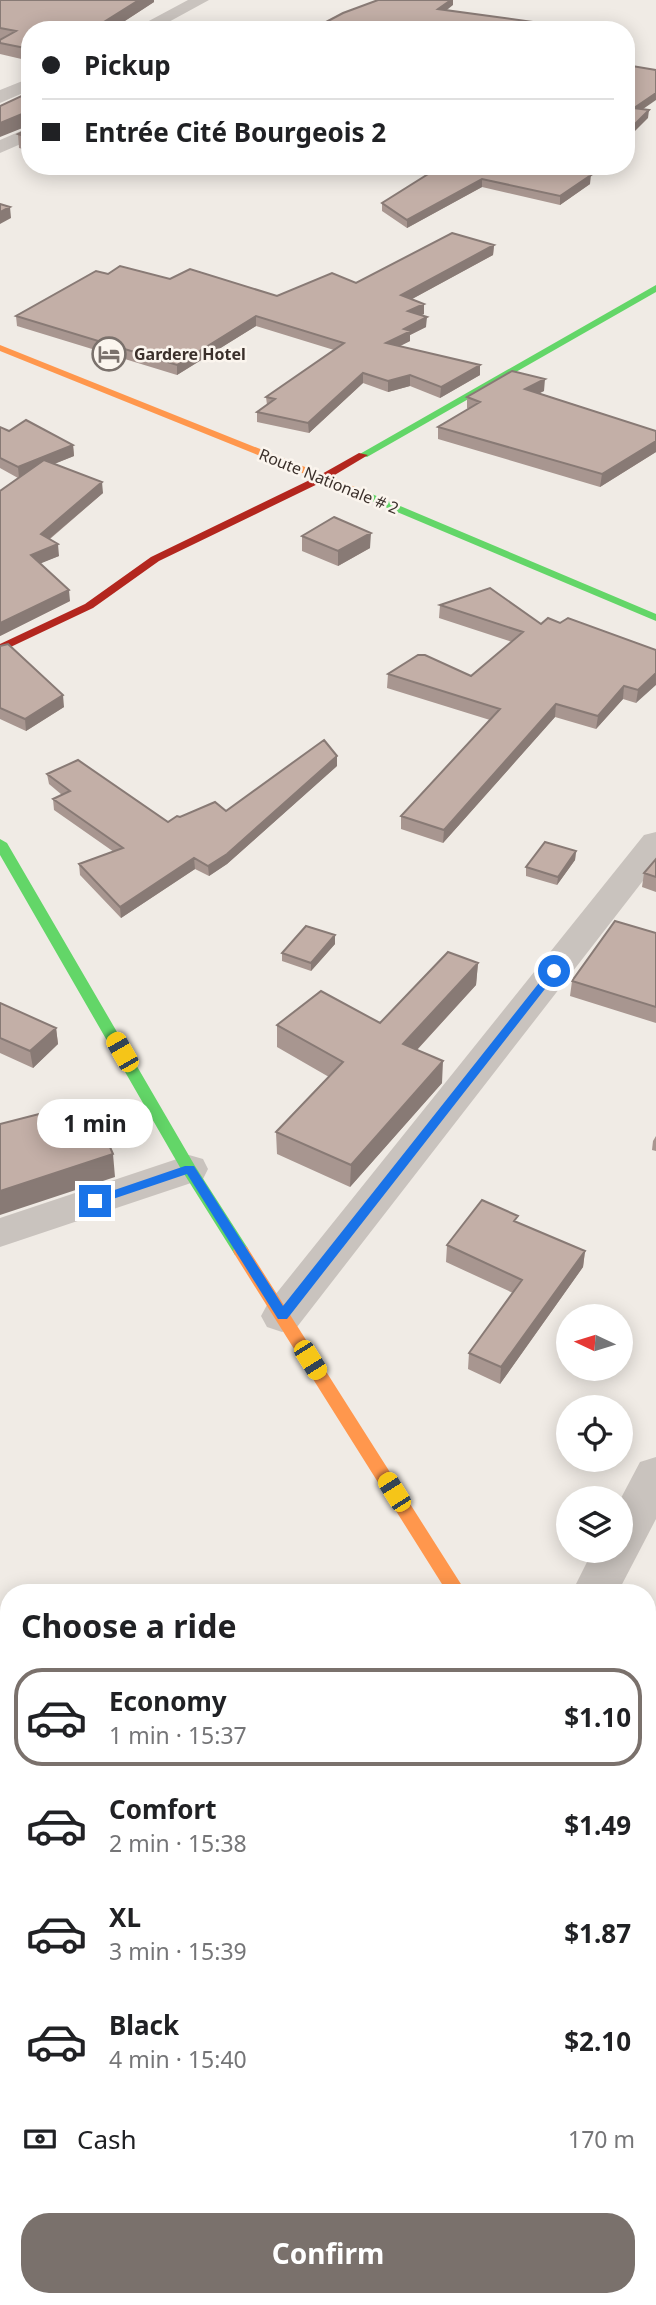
<!DOCTYPE html>
<html lang="en">
<head>
<meta charset="utf-8">
<style>
	:root { --surface:#fff; --page:#f6f6f6; --text:#202124; --muted:#757577; --line:#e0e0e0; --accent:#7a716c }
	body { margin:0; font-family:"Noto Sans",sans-serif; background:var(--page); color:var(--text); height:100vh; display:flex; flex-direction:column; font-size:26px; white-space:nowrap }
	* { box-sizing:border-box; margin:0 }
	p { font-size:23px; color:var(--muted) }
	.icon { flex:none; width:38px; height:38px; fill:none; stroke:currentColor; stroke-width:2; stroke-linecap:round; stroke-linejoin:round }
	.map { position:relative; flex:1; overflow:hidden }
	.details { position:absolute; left:0px; top:1584px; width:656px; height:723px; display:flex; flex-direction:column; background:var(--surface); border-radius:28px 28px 0 0; box-shadow:0 4px 18px #0003 }
	.details>* { flex:none }
	.guide { position:absolute; left:21px; top:21px; width:614px; height:154px; border-radius:28px; box-shadow:0 4px 18px #0003; display:grid; align-content:center; height:154px; padding:0 21px; background:var(--surface) }
	.needle { width:46px; rotate:274deg }
	.tools { position:absolute; left:556px; top:1304px; display:grid; gap:14px }
	.tools a { display:grid; place-items:center; width:77px; height:77px; border-radius:50%; background:var(--surface); box-shadow:0 4px 18px #0003; font-size:35px }
	.end { position:absolute; width:32px; height:32px; margin:-16px; border:9px solid #1a73e8; background:#fff; box-shadow:0 0 0 4px #fff }
	.from { border-radius:50% }
	.bubble { position:absolute; height:49px; border-radius:24px; background:var(--surface); box-shadow:0 4px 18px #0003; font-size:23px; font-weight:700; line-height:49px; text-align:center }
	.car { position:absolute; width:21px; height:42px; margin:-21px -10px; border-radius:9px; box-shadow:0 0 5px 2px #0007; background:linear-gradient(#f5c518 24%,#345 0 40%,#f5c518 0 76%,#345 0 86%,#f5c518 0) }
	.guide b { display:flex; align-items:center; gap:24px; height:66px; font-size:26px }
	.guide b+b { border-top:2px solid var(--line) }
	.guide i { width:18px; height:18px; background:var(--text) }
	ul { padding:0; list-style:none }
	li { display:flex; align-items:center; gap:21px; height:98px; margin:0 14px 10px; padding:0 7px; border:4px solid transparent; border-radius:28px }
	li div { flex:1 }
	li b { display:block; font-size:26px }
	li em { font-style:normal; font-weight:700 }
	li.on { border-color:var(--accent) }
	li>.icon { width:63px; height:63px; stroke-width:1.5 }
	h2 { padding:0 21px; font-size:32px; line-height:84px }
	.pay { display:flex; align-items:center; gap:18px; height:77px; padding:0 21px; font-size:26px }
	.pay p { margin-inline-start:auto }
	.action { display:flex; gap:14px; margin-top:auto; padding:14px 21px }
	.action a { flex:1; height:80px; border-radius:28px; background:var(--accent); color:#fff; font-size:28px; font-weight:700; line-height:80px; text-align:center }
	.map>svg:first-child { display:block }
	.green { fill:#d1d6bf }
	.lines { fill:none; stroke-linecap:round; stroke-linejoin:round }
	.lane { fill:#c9c3be; fill-rule:evenodd }
	.street { fill:#c9c3be; fill-rule:evenodd }
	.fast { fill:#63d668; fill-rule:evenodd }
	.slow { fill:#ff974d; fill-rule:evenodd }
	.jam { fill:#b3261e; fill-rule:evenodd }
	.wall { fill:#a89690 }
	.shaded-wall { fill:#887a75 }
	.building { fill:#c3afa7; stroke:#887a75; stroke-width:2 }
	.route { fill:#1a73e8 }
	.labels { text-anchor:middle; dominant-baseline:central; stroke-width:5; stroke-linejoin:round; paint-order:stroke }
	.far-poi-label { font-size:16px; font-weight:bold; fill:#3b302b; stroke:#fbf5ee; text-anchor:start }
	.far-street-label { font-size:16px; fill:#3b302b; stroke:#fbf5ee }
</style>
</head>
<body>
<div class="map">
<svg width="656" height="2305" viewBox="0 0 656 2305">
	<rect width="100%" height="100%" fill="#f0ebe5"/>
	<path class="green" d="M9,2149V2298H252L236,2305H0V2152Z"/>
	<g class="lines">
		<path class="lane" d="M656,2179V2212L648,2215V2183Z
			M401,2298H446L444,2305H398Z"/>
		<path class="street" d="M188,0H209L154,30H132Z
			M30,78V90L0,103V90Z
			M30,127V140L0,153V140Z
			M656,832V864L297,1327L282,1332L267,1327L261,1316L267,1305L644,835Z
			M189,1155L203,1159L208,1169L203,1179L0,1247V1218Z
			M656,1457V1519L618,1592H572L593,1550H621V1498L640,1462Z"/>
		<path class="fast" d="M656,285V292L367,457L358,455Z
			M352,489H360L656,614V621L352,493Z
			M0,839L7,843L195,1166L247,1247L249,1251L247,1255H235L181,1169L0,855Z"/>
		<path class="slow" d="M0,345L360,489L361,491L352,493L0,351Z
			M241,1245L247,1247L466,1592H447L235,1255L233,1251L235,1247Z
			M648,1894L656,1897V1928L648,1924Z"/>
		<path class="jam" d="M359,453L368,455L328,479L159,561L93,608L0,652V644L85,604L151,557L320,475Z"/>
	</g>
	<path class="wall" d="M0,0H154V2L111,30H30V61L0,54Z
		M30,128V151L19,148L18,134Z
		M421,166H573L572,169L590,184L560,205L482,187L407,228L382,211V203L435,170Z
		M494,245L493,255L412,299L424,304V314L421,315L426,327L410,335V341L400,346L480,375L440,398L410,386L388,392L363,383L309,433L257,422V412L267,405L266,397L334,350L256,326L177,375L17,326L16,316L108,274L170,279L277,296L356,283Z
		M544,391L539,393L656,431V452L600,487L438,439V427L468,409L467,408V397Z
		M0,427L9,431L73,445L74,456L54,464L103,493L50,539L59,556L40,563L70,601L0,636L18,478L0,468Z
		M302,536L370,548L338,566L302,551Z
		M440,605L541,624L560,623L656,650L636,703L623,699L596,729L555,717L443,843L401,829V816L490,720L387,688L388,674L471,676L512,642L439,618Z
		M0,646L64,707L26,731L0,719Z
		M337,766L227,864L209,876L195,869L121,918L80,875L79,864L114,852L54,810L53,799L62,795L49,784L47,774L168,822L180,817L226,811Z
		M576,851L575,860L557,885L526,876V867Z
		M656,859V892L642,887L644,873Z
		M656,933V1023L570,996L572,981Z
		M335,944L311,971L282,961V953Z
		M478,963L476,985L417,1050L442,1083L350,1187L277,1154L276,1132L329,1077L277,1047V1025L380,1023Z
		M0,1003L56,1028L58,1044L33,1068L0,1053Z
		M656,1136V1151L652,1150L653,1141Z
		M517,1222L585,1251L583,1267L500,1384L468,1369L469,1353L513,1293L446,1262L447,1245Z
		M656,1672V1720L648,1706V1675Z
		M9,1703V1774L0,1751V1706Z"/>
	<path class="shaded-wall" d="M139,0H154V2L111,30H88Z
		M451,0H453V5L438,17V9Z
		M656,93V100L633,116L634,108Z
		M649,110L648,118L626,140V133Z
		M29,111L30,125L0,137V123Z
		M591,175L590,184L560,205V196Z
		M482,179V187L407,228V220Z
		M10,207L11,218L0,224V212Z
		M494,245L493,255L401,305V295Z
		M424,304V314L408,321V311Z
		M256,316V326L177,375V365Z
		M427,317L426,327L410,335V341L386,353V343L404,329Z
		M480,365V375L440,398L441,387Z
		M363,373V383L309,433L308,423Z
		M410,375V386L388,392V381Z
		M545,379L544,391L524,401L525,389Z
		M656,441V452L600,487L602,474Z
		M73,445L74,456L19,478L18,467Z
		M102,482L103,493L42,545L41,534Z
		M371,533L370,548L338,566V551Z
		M58,544L59,556L32,567L31,555Z
		M69,590L70,601L0,636V623Z
		M656,673V685L636,703L638,690Z
		M624,686L623,699L596,729L598,716Z
		M63,695L64,707L26,731L25,719Z
		M556,704L555,717L443,843L444,830Z
		M337,756V766L227,864L209,876L208,866Z
		M576,851L575,860L557,885L558,877Z
		M194,858L195,869L121,918L120,907Z
		M335,935V944L311,971V963Z
		M478,963L476,985L402,1066L403,1044Z
		M56,1028L58,1044L33,1068L30,1051Z
		M443,1061L442,1083L350,1187L351,1165Z
		M113,1154L115,1177L0,1215V1191Z
		M585,1251L583,1267L500,1384L501,1367Z
		M9,2109V2129L0,2133V2112Z"/>
	<path class="building" d="M0,0H139L99,25L88,30H30V49L0,43V40L16,31L0,28Z
		M378,0H451L438,9L548,24L547,30H311L343,13Z
		M626,65L656,70V93L634,108L649,110L626,133Z
		M30,92V114L29,111L0,123V106Z
		M30,128V138L18,134Z
		M441,166H571V169L591,175L560,196L482,179L407,220L382,203Z
		M0,204L10,207L0,212Z
		M452,233L494,245L401,295L424,304L408,311L427,317L404,329L411,331L386,343L480,365L441,387L410,375L388,381L363,373L308,423L257,412L275,399L266,397L344,343L256,316L177,365L16,316L96,271L108,274L120,266L170,279L190,269L277,296L332,273L356,283Z
		M512,371L545,379L525,389L656,431V441L602,474L438,427L480,402L467,397Z
		M26,420L73,445L18,467L0,458V427L9,431Z
		M44,460L102,482L41,534L58,544L31,555L69,590L0,623V491Z
		M334,517L371,533L338,551L302,536Z
		M490,588L541,624L548,618L560,623L568,618L656,650V673L638,690L624,686L598,716L556,704L444,830L401,816L500,709L388,674L418,655H425L471,676L523,632L440,605Z
		M8,644L63,695L25,719L0,708V646Z
		M324,740L337,756L227,854L208,866L194,858L120,907L79,864L123,848L53,799L70,791L47,774L78,760L168,822L177,816L180,817L215,802L226,811Z
		M545,842L576,851L558,877L526,867Z
		M656,859V877L644,873Z
		M615,921L656,933V1007L572,981Z
		M306,926L335,935L311,963L282,953Z
		M448,952L478,963L403,1044L443,1061L351,1165L276,1132L343,1062L277,1025L321,991L380,1023Z
		M0,1003L56,1028L30,1051L0,1038Z
		M90,1101L113,1154L0,1191V1124Z
		M482,1200L518,1216L514,1221L585,1251L501,1367L469,1353L522,1280L447,1245Z
		M656,1672V1691L648,1678V1675Z
		M9,1703V1765L0,1741V1706Z
		M9,2035V2109L0,2112V2038Z"/>
	<path class="route" d="M550,969L559,971L287,1319H278L187,1174L95,1205L89,1201L91,1198L185,1166H194L283,1306Z"/>
	<defs>
		<symbol id="hotel-ring" viewBox="-11 -11 22 22"><circle r="9.5" fill="#fbf5ee" stroke="#7a716c" stroke-width="1.5"/><path d="M-6-4.5h1.5V1H6V5H4.5V3h-9V5H-6ZM-4 0a1.8 1.8 0 1 1 3.6 0ZM.5 0V-2.5h3Q6-2.5 6 0Z" fill="#7a716c"/></symbol>
	</defs>
	<g fill-rule="evenodd">
		<use href="#hotel-ring" x="90" y="335" width="38" height="38"/>
	</g>
	<g class="labels">
		<g class="far-poi-label">
			<text x="134" y="354">Gardere Hotel</text>
		</g>
		<g class="far-street-label">
			<text transform="translate(329 481) rotate(22)">Route Nationale # 2</text>
		</g>
	</g>
</svg>
<div class="tools">
<a><svg class="needle" viewBox="-14 -14 28 28"><path d="M0-13l5 13h-10z" fill="#e53935"/><path d="M0 13l5-13h-10z" fill="#757577"/></svg></a>
<a><svg class="icon" aria-label="locate" viewBox="0 0 24 24"><circle cx="12" cy="12" r="6"/><path d="M12 2v4M12 18v4M2 12h4M18 12h4"/></svg></a>
<a><svg class="icon" aria-label="layers" viewBox="0 0 24 24"><path d="M12 4l9 5-9 5-9-5zM3 14l9 5 9-5"/></svg></a>
</div>
<i class="end from" style="left:554px;top:971px"></i>
<i class="end" style="left:95px;top:1201px"></i>
<div class="bubble" style="left:37px;top:1099px;width:116px">1 min</div>
<i class="car" style="left:122px;top:1052px;rotate:330deg"></i>
<i class="car" style="left:310px;top:1360px;rotate:148deg"></i>
<i class="car" style="left:394px;top:1492px;rotate:328deg"></i>
<div class="guide">
<b><i class="from"></i>Pickup</b>
<b><i></i>Entrée Cité Bourgeois 2</b>
</div>
<section class="details">
<h2>Choose a ride</h2>
<ul>
<li class="on"><svg class="icon" aria-label="car" viewBox="0 0 24 24"><path d="M5 17H2v-5l4-1 3-4h7l3 4 3 1v5h-3M9 17h6M6 11h13"/><circle cx="7" cy="17" r="2"/><circle cx="17" cy="17" r="2"/></svg><div><b>Economy</b><p>1 min · 15:37</p></div><em>$1.10</em></li>
<li><svg class="icon" aria-label="car" viewBox="0 0 24 24"><path d="M5 17H2v-5l4-1 3-4h7l3 4 3 1v5h-3M9 17h6M6 11h13"/><circle cx="7" cy="17" r="2"/><circle cx="17" cy="17" r="2"/></svg><div><b>Comfort</b><p>2 min · 15:38</p></div><em>$1.49</em></li>
<li><svg class="icon" aria-label="car" viewBox="0 0 24 24"><path d="M5 17H2v-5l4-1 3-4h7l3 4 3 1v5h-3M9 17h6M6 11h13"/><circle cx="7" cy="17" r="2"/><circle cx="17" cy="17" r="2"/></svg><div><b>XL</b><p>3 min · 15:39</p></div><em>$1.87</em></li>
<li><svg class="icon" aria-label="car" viewBox="0 0 24 24"><path d="M5 17H2v-5l4-1 3-4h7l3 4 3 1v5h-3M9 17h6M6 11h13"/><circle cx="7" cy="17" r="2"/><circle cx="17" cy="17" r="2"/></svg><div><b>Black</b><p>4 min · 15:40</p></div><em>$2.10</em></li>
</ul>
<div class="pay"><svg class="icon" aria-label="cash" viewBox="0 0 24 24"><path d="M3 7h18v10H3z"/><circle cx="12" cy="12" r="2"/></svg>Cash<p>170 m</p></div>
<div class="action"><a>Confirm</a></div>
</section>
</div>
</body>
</html>
